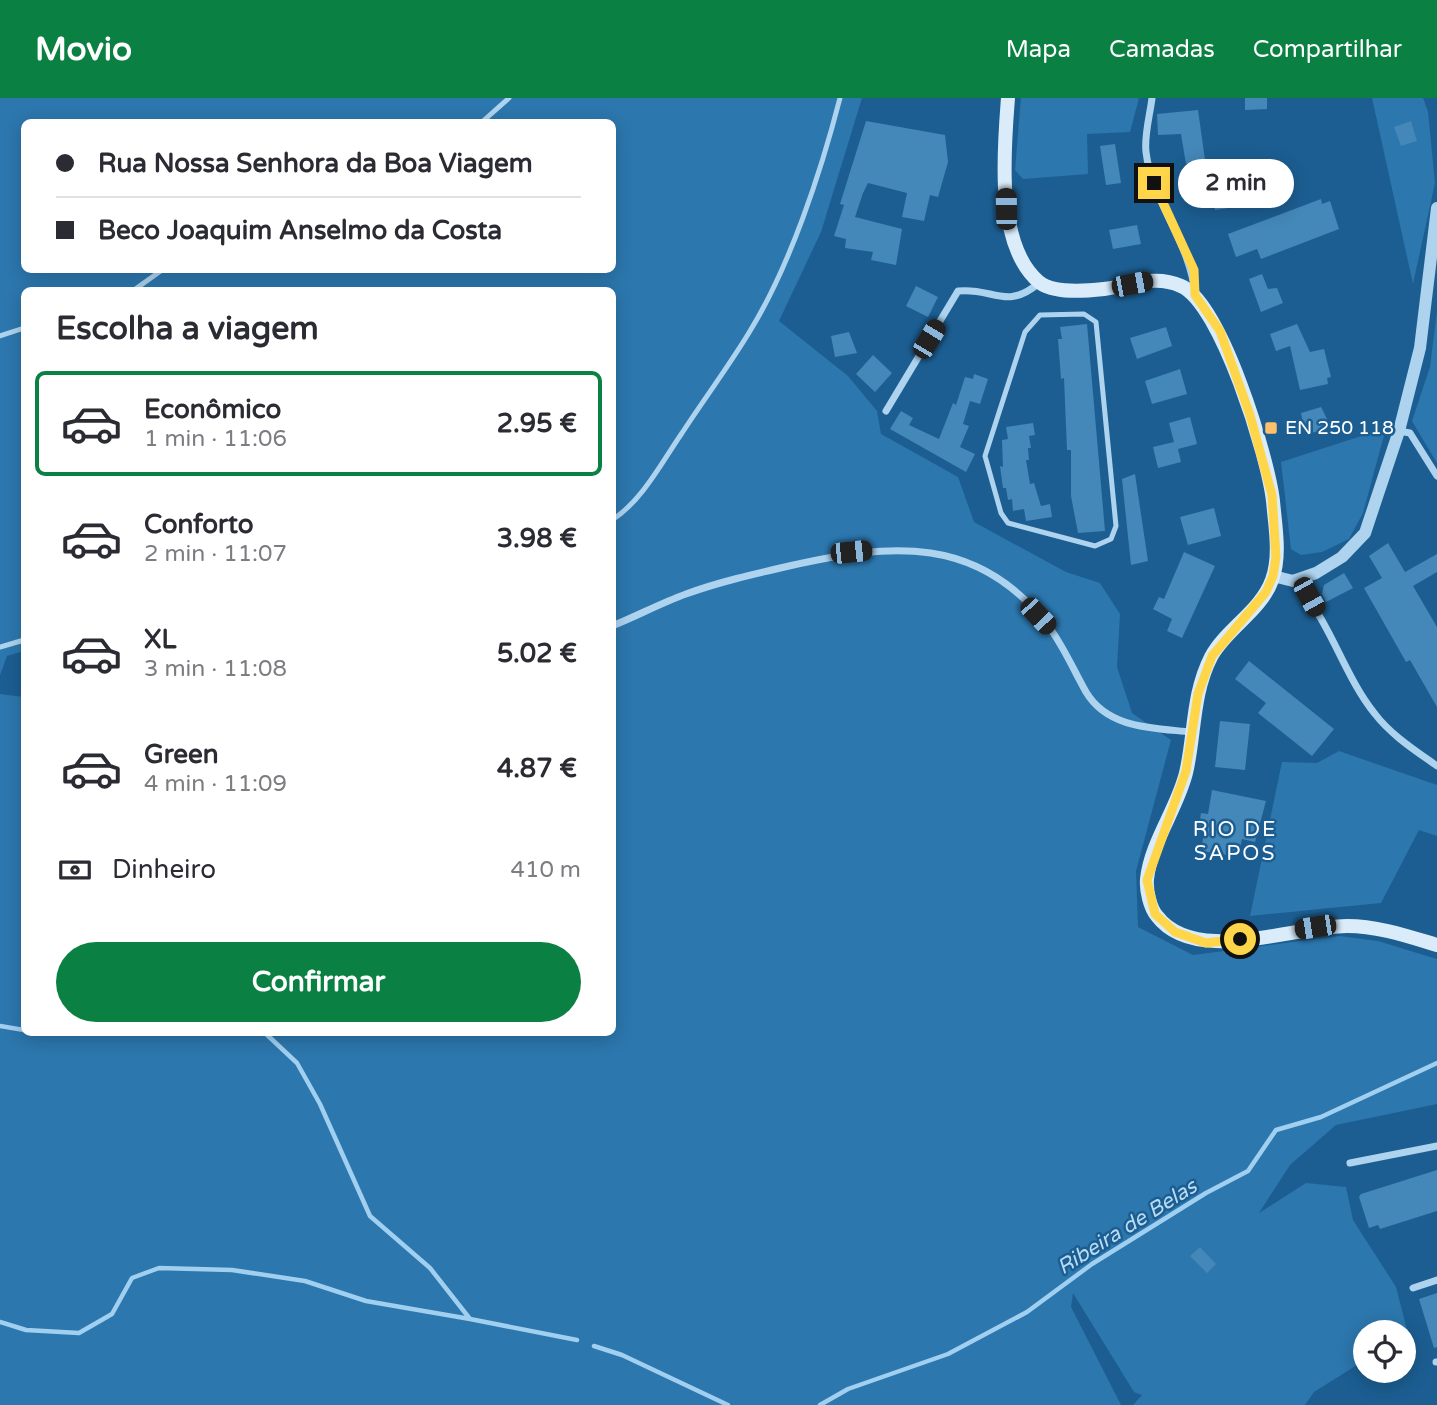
<!DOCTYPE html>
<html lang="pt">
<head>
<meta charset="utf-8">
<style>
	:root { --surface:#fff; --page:#f7f7f7; --text:#2b2b33; --muted:#7c7c81; --line:#e1e1e2; --accent:#0b8043 }
	body { margin:0; font-family:"Varela Round",sans-serif; background:var(--page); color:var(--text); height:100vh; display:flex; flex-direction:column; font-size:26px; white-space:nowrap }
	* { box-sizing:border-box; margin:0 }
	p { font-size:23px; color:var(--muted) }
	.icon { flex:none; width:38px; height:38px; fill:none; stroke:currentColor; stroke-width:2; stroke-linecap:round; stroke-linejoin:round }
	.map { position:relative; flex:1; overflow:hidden }
	.drawer { position:absolute; left:21px; top:189px; width:595px; height:749px; display:flex; flex-direction:column; background:var(--surface); border-radius:10px; box-shadow:0 4px 18px #0003 }
	.drawer>* { flex:none }
	.top-card { position:absolute; left:21px; top:21px; width:595px; height:154px; border-radius:10px; box-shadow:0 4px 18px #0003; display:grid; align-content:center; height:154px; padding:0 35px; background:var(--surface) }
	.controls { position:absolute; left:1353px; top:1222px; display:grid; gap:14px }
	.controls a { display:grid; place-items:center; width:63px; height:63px; border-radius:50%; background:var(--surface); box-shadow:0 4px 18px #0003; font-size:35px }
	.end { position:absolute; width:32px; height:32px; margin:-16px; border:9px solid #ffd54a; background:#111; box-shadow:0 0 0 4px #111 }
	.from { border-radius:50% }
	.bubble { position:absolute; height:49px; border-radius:24px; background:var(--surface); box-shadow:0 4px 18px #0003; font-size:23px; font-weight:700; line-height:49px; text-align:center }
	.car { position:absolute; width:21px; height:42px; margin:-21px -10px; border-radius:9px; box-shadow:0 0 5px 2px #0007; background:linear-gradient(#222 24%,#8ab4d8 0 40%,#222 0 76%,#8ab4d8 0 86%,#222 0) }
	.top-card b { display:flex; align-items:center; gap:24px; height:66px; font-size:26px }
	.top-card b+b { border-top:2px solid var(--line) }
	.top-card i { width:18px; height:18px; background:var(--text) }
	ul { padding:0; list-style:none }
	li { display:flex; align-items:center; gap:21px; height:105px; margin:0 14px 10px; padding:0 21px; border:4px solid transparent; border-radius:10px }
	li div { flex:1 }
	li b { display:block; font-size:26px }
	li em { font-style:normal; font-weight:700 }
	li.current { border-color:var(--accent) }
	li>.icon { width:63px; height:63px; stroke-width:1.5 }
	h2 { padding:0 35px; font-size:32px; line-height:84px }
	.pay { display:flex; align-items:center; gap:18px; height:77px; padding:0 35px; font-size:26px }
	.pay p { margin-inline-start:auto }
	.primary-button { display:flex; gap:14px; margin-top:auto; padding:14px 35px }
	.primary-button a { flex:1; height:80px; border-radius:42px; background:var(--accent); color:#fff; font-size:28px; font-weight:700; line-height:80px; text-align:center }
	header { display:flex; align-items:center; gap:42px; box-sizing:border-box; height:98px; padding:0 35px; background:var(--accent); color:#fff }
	header strong { font-size:33px }
	nav { display:flex; gap:38px; margin-inline-start:auto; font-size:24px }
	.map>svg:first-child { display:block }
	.green { fill:#2c77ae; fill-rule:evenodd }
	.lines { fill:none; stroke-linecap:round; stroke-linejoin:round }
	.stream { stroke:#a0cff0; stroke-width:4.5 }
	.building { fill:#4487b9 }
	.service { stroke:#add3ee; stroke-width:5 }
	.minor { stroke:#add3ee; stroke-width:7 }
	.tertiary { stroke:#add3ee; stroke-width:12 }
	.secondary { stroke:#daecfa; stroke-width:14 }
	.route { stroke:#ffd54a; stroke-width:9 }
	.poi-dot { fill:#fec16b; stroke:#1c5e92; stroke-width:2.5 }
	.labels { text-anchor:middle; dominant-baseline:central; stroke-width:5; stroke-linejoin:round; paint-order:stroke }
	.poi-label { font-size:19px; fill:#fff; stroke:#1c5e92; text-anchor:start }
	.neighbourhood-label { font-size:21px; letter-spacing:2px; fill:#fff; stroke:#1c5e92 }
	.water-label { font-size:21px; font-style:italic; fill:#b9dcf5; stroke:#1c5e92 }
</style>
</head>
<body>
<header>
<strong>Movio</strong>
<nav><a>Mapa</a><a>Camadas</a><a>Compartilhar</a></nav>
</header>
<div class="map">
<svg width="1437" height="1307" viewBox="0 0 1437 1307">
	<rect width="100%" height="100%" fill="#1c5e92"/>
	<path class="green" d="M0,0H862L821,134L779,223L848,278L877,313L881,336L958,379L974,424L1066,474L1100,485L1120,516L1117,569L1132,615L1171,642L1136,773L1138,829L1193,857L1339,838L1378,843L1437,861V1006L1336,1027L1290,1067L1259,1115L1306,1085L1346,1089L1353,1122L1396,1189L1408,1236L1404,1238V1234H1365V1262L1314,1294L1305,1307H1133L1142,1297L1134,1294L1073,1195L1071,1209L1121,1307H0V596L24,599V934H612V192H24V553L7,558L0,577ZM24,24H612V172H24Z
		M1021,0H1139L1130,34L1087,36L1088,76L1023,81L1015,72Z
		M1372,0H1423L1428,14L1435,85L1413,186Z
		M1437,213V365L1412,323L1430,269Z
		M1386,330L1363,415L1349,441L1322,454L1301,457L1291,451L1281,364Z
		M1339,653L1437,687V738L1419,732L1381,805L1250,818L1282,664L1317,665Z"/>
	<g class="lines">
		<path class="stream" d="M0,928L24,932
			M264,934L297,965L320,1006L370,1118L430,1170L470,1221L577,1242
			M0,1224L26,1232L79,1235L112,1216L132,1180L159,1170L232,1172L305,1183L366,1203L470,1221
			M594,1248L622,1257L728,1307
			M820,1307L848,1291L948,1256L1027,1214L1092,1166L1206,1095L1248,1073L1276,1032L1321,1019L1437,965"/>
	</g>
	<path class="building" d="M1245,0H1267V11L1245,12Z
		M1198,12L1205,62L1186,66L1181,36L1158,37L1157,16Z
		M866,23L945,37L948,64L938,99L930,97L924,123L902,119L907,95L868,85L863,95L855,119L902,131L896,167L871,162L873,154L845,150L846,141L834,138L844,107L840,106Z
		M1411,23L1417,43L1401,48L1394,29Z
		M1115,46L1121,85L1106,87L1100,48Z
		M1263,71L1274,103L1215,112L1211,89Z
		M1321,101L1322,106L1330,103L1339,131L1261,161L1257,151L1236,159L1228,136Z
		M1137,127L1141,146L1113,151L1109,132Z
		M1262,176L1268,191L1277,190L1283,205L1261,214L1249,181Z
		M916,188L938,199L928,219L906,208Z
		M1087,226L1105,433L1078,435L1071,398V352H1067L1064,280L1061,281L1058,241H1062L1060,229Z
		M1297,226L1310,254L1324,251L1331,279L1327,280L1328,286L1300,292L1290,248L1276,253L1270,236Z
		M1166,229L1172,248L1137,261L1130,240Z
		M849,234L857,255L835,259L831,238Z
		M873,257L892,275L875,294L856,276Z
		M1180,271L1187,296L1152,306L1145,283Z
		M974,276L988,281L980,306L970,303L963,326L969,328L960,349L975,356L966,374L890,331L901,313L913,320L909,327L939,341L953,305L956,307L965,279L973,281Z
		M1321,309L1330,327L1325,329L1326,332L1305,336L1301,315Z
		M1190,319L1197,346L1178,351L1181,364L1158,370L1153,349L1174,344L1169,325Z
		M1033,325L1035,337L1029,338L1031,350H1028L1029,362H1026L1030,386L1034,385L1041,408L1050,406L1052,419L1026,423L1024,411L1013,413L1012,401L1008,402L1006,390H1003L1000,368L1003,369L1002,342L1008,341L1006,329Z
		M1135,376L1148,463L1131,467L1122,381Z
		M1214,410L1221,438L1188,447L1180,419Z
		M1388,445L1405,474L1437,456V474L1413,488L1437,529V609L1410,562L1406,564L1364,490L1382,480L1369,458Z
		M1184,454L1215,468L1182,540L1167,533L1172,521L1153,511L1159,499L1164,501Z
		M1344,475L1353,490L1326,504L1322,496L1324,487Z
		M1249,563L1334,631L1312,658L1258,615L1266,605L1235,581Z
		M1220,623L1250,626L1245,672L1215,669Z
		M1212,692L1266,703L1255,744L1242,741L1240,750L1235,749L1234,758L1201,753L1205,729L1199,728L1201,715L1208,716Z
		M1437,1072V1113L1380,1131L1378,1127L1369,1130L1359,1099L1361,1096Z
		M1200,1149L1216,1166L1207,1175L1190,1158Z
		M1437,1195V1249L1434,1250L1419,1201Z"/>
	<g class="lines">
		<path class="service" d="M482,24L509,0
			M134,192L162,172
			M1084,216L1096,224L1116,428L1111,441L1095,448L1008,425L1001,415L985,358L1025,234L1040,217Z
			M0,238L24,230
			M612,422C642,403 662,364 682,335C704,301 729,268 750,233C790,168 821,74 840,0
			M0,549L24,542"/>
		<path class="minor" d="M1152,0C1150,17 1144,37 1146,54C1152,105 1191,145 1195,197
			M886,313L958,193C993,189 1006,213 1039,185
			M1399,333L1410,335L1437,378
			M1293,483C1330,520 1342,575 1375,616C1391,637 1416,653 1437,668
			M612,528C637,518 661,505 686,496C719,484 754,476 789,468C890,445 979,436 1049,529C1064,549 1074,573 1086,594C1108,631 1154,630 1191,634
			M1350,1065L1437,1048
			M1413,1190L1437,1182
			M1436,1264H1437"/>
		<path class="tertiary" d="M1273,478L1293,483L1316,475L1342,459L1365,435L1399,333L1420,250L1437,110"/>
		<path class="secondary" d="M1008,0C1004,51 995,147 1039,184C1054,196 1086,193 1104,191C1131,188 1154,176 1181,188C1221,205 1268,359 1273,403C1275,427 1281,458 1272,482C1261,513 1226,531 1211,559C1192,596 1195,637 1186,675C1177,711 1151,744 1147,781C1146,792 1150,810 1157,818C1195,868 1293,828 1347,828C1378,828 1407,838 1437,847"/>
	</g>
	<g class="lines">
		<path class="route" d="M1154,85L1194,172L1195,197L1220,233L1250,317L1272,397L1276,459L1273,478L1266,494L1212,558L1198,596L1186,673L1147,782L1155,816L1175,834L1206,845L1240,841"/>
	</g>
	<rect class="poi-dot" x="1264" y="323" width="14" height="14" rx="3.5"/>
	<g class="labels">
		<g class="poi-label">
			<text x="1285" y="330">EN 250 118</text>
		</g>
		<g class="neighbourhood-label">
			<text x="1235" y="731">RIO DE<tspan x="1235" dy="24">SAPOS</tspan></text>
		</g>
		<g class="water-label">
			<text transform="translate(1127 1129) rotate(-32)">Ribeira de Belas</text>
		</g>
	</g>
</svg>
<div class="controls">
<a><svg class="icon" aria-label="locate" viewBox="0 0 24 24"><circle cx="12" cy="12" r="6"/><path d="M12 2v4M12 18v4M2 12h4M18 12h4"/></svg></a>
</div>
<i class="end from" style="left:1240px;top:841px"></i>
<i class="end" style="left:1154px;top:85px"></i>
<div class="bubble" style="left:1178px;top:61px;width:116px">2 min</div>
<i class="car" style="left:1006px;top:111px;rotate:359deg"></i>
<i class="car" style="left:1132px;top:186px;rotate:79deg"></i>
<i class="car" style="left:929px;top:241px;rotate:31deg"></i>
<i class="car" style="left:851px;top:454px;rotate:84deg"></i>
<i class="car" style="left:1309px;top:499px;rotate:151deg"></i>
<i class="car" style="left:1038px;top:518px;rotate:137deg"></i>
<i class="car" style="left:1315px;top:829px;rotate:261deg"></i>
<div class="top-card">
<b><i class="from"></i>Rua Nossa Senhora da Boa Viagem</b>
<b><i></i>Beco Joaquim Anselmo da Costa</b>
</div>
<section class="drawer">
<h2>Escolha a viagem</h2>
<ul>
<li class="current"><svg class="icon" aria-label="car" viewBox="0 0 24 24"><path d="M5 17H2v-5l4-1 3-4h7l3 4 3 1v5h-3M9 17h6M6 11h13"/><circle cx="7" cy="17" r="2"/><circle cx="17" cy="17" r="2"/></svg><div><b>Econômico</b><p>1 min · 11:06</p></div><em>2.95 €</em></li>
<li><svg class="icon" aria-label="car" viewBox="0 0 24 24"><path d="M5 17H2v-5l4-1 3-4h7l3 4 3 1v5h-3M9 17h6M6 11h13"/><circle cx="7" cy="17" r="2"/><circle cx="17" cy="17" r="2"/></svg><div><b>Conforto</b><p>2 min · 11:07</p></div><em>3.98 €</em></li>
<li><svg class="icon" aria-label="car" viewBox="0 0 24 24"><path d="M5 17H2v-5l4-1 3-4h7l3 4 3 1v5h-3M9 17h6M6 11h13"/><circle cx="7" cy="17" r="2"/><circle cx="17" cy="17" r="2"/></svg><div><b>XL</b><p>3 min · 11:08</p></div><em>5.02 €</em></li>
<li><svg class="icon" aria-label="car" viewBox="0 0 24 24"><path d="M5 17H2v-5l4-1 3-4h7l3 4 3 1v5h-3M9 17h6M6 11h13"/><circle cx="7" cy="17" r="2"/><circle cx="17" cy="17" r="2"/></svg><div><b>Green</b><p>4 min · 11:09</p></div><em>4.87 €</em></li>
</ul>
<div class="pay"><svg class="icon" aria-label="cash" viewBox="0 0 24 24"><path d="M3 7h18v10H3z"/><circle cx="12" cy="12" r="2"/></svg>Dinheiro<p>410 m</p></div>
<div class="primary-button"><a>Confirmar</a></div>
</section>
</div>
</body>
</html>
